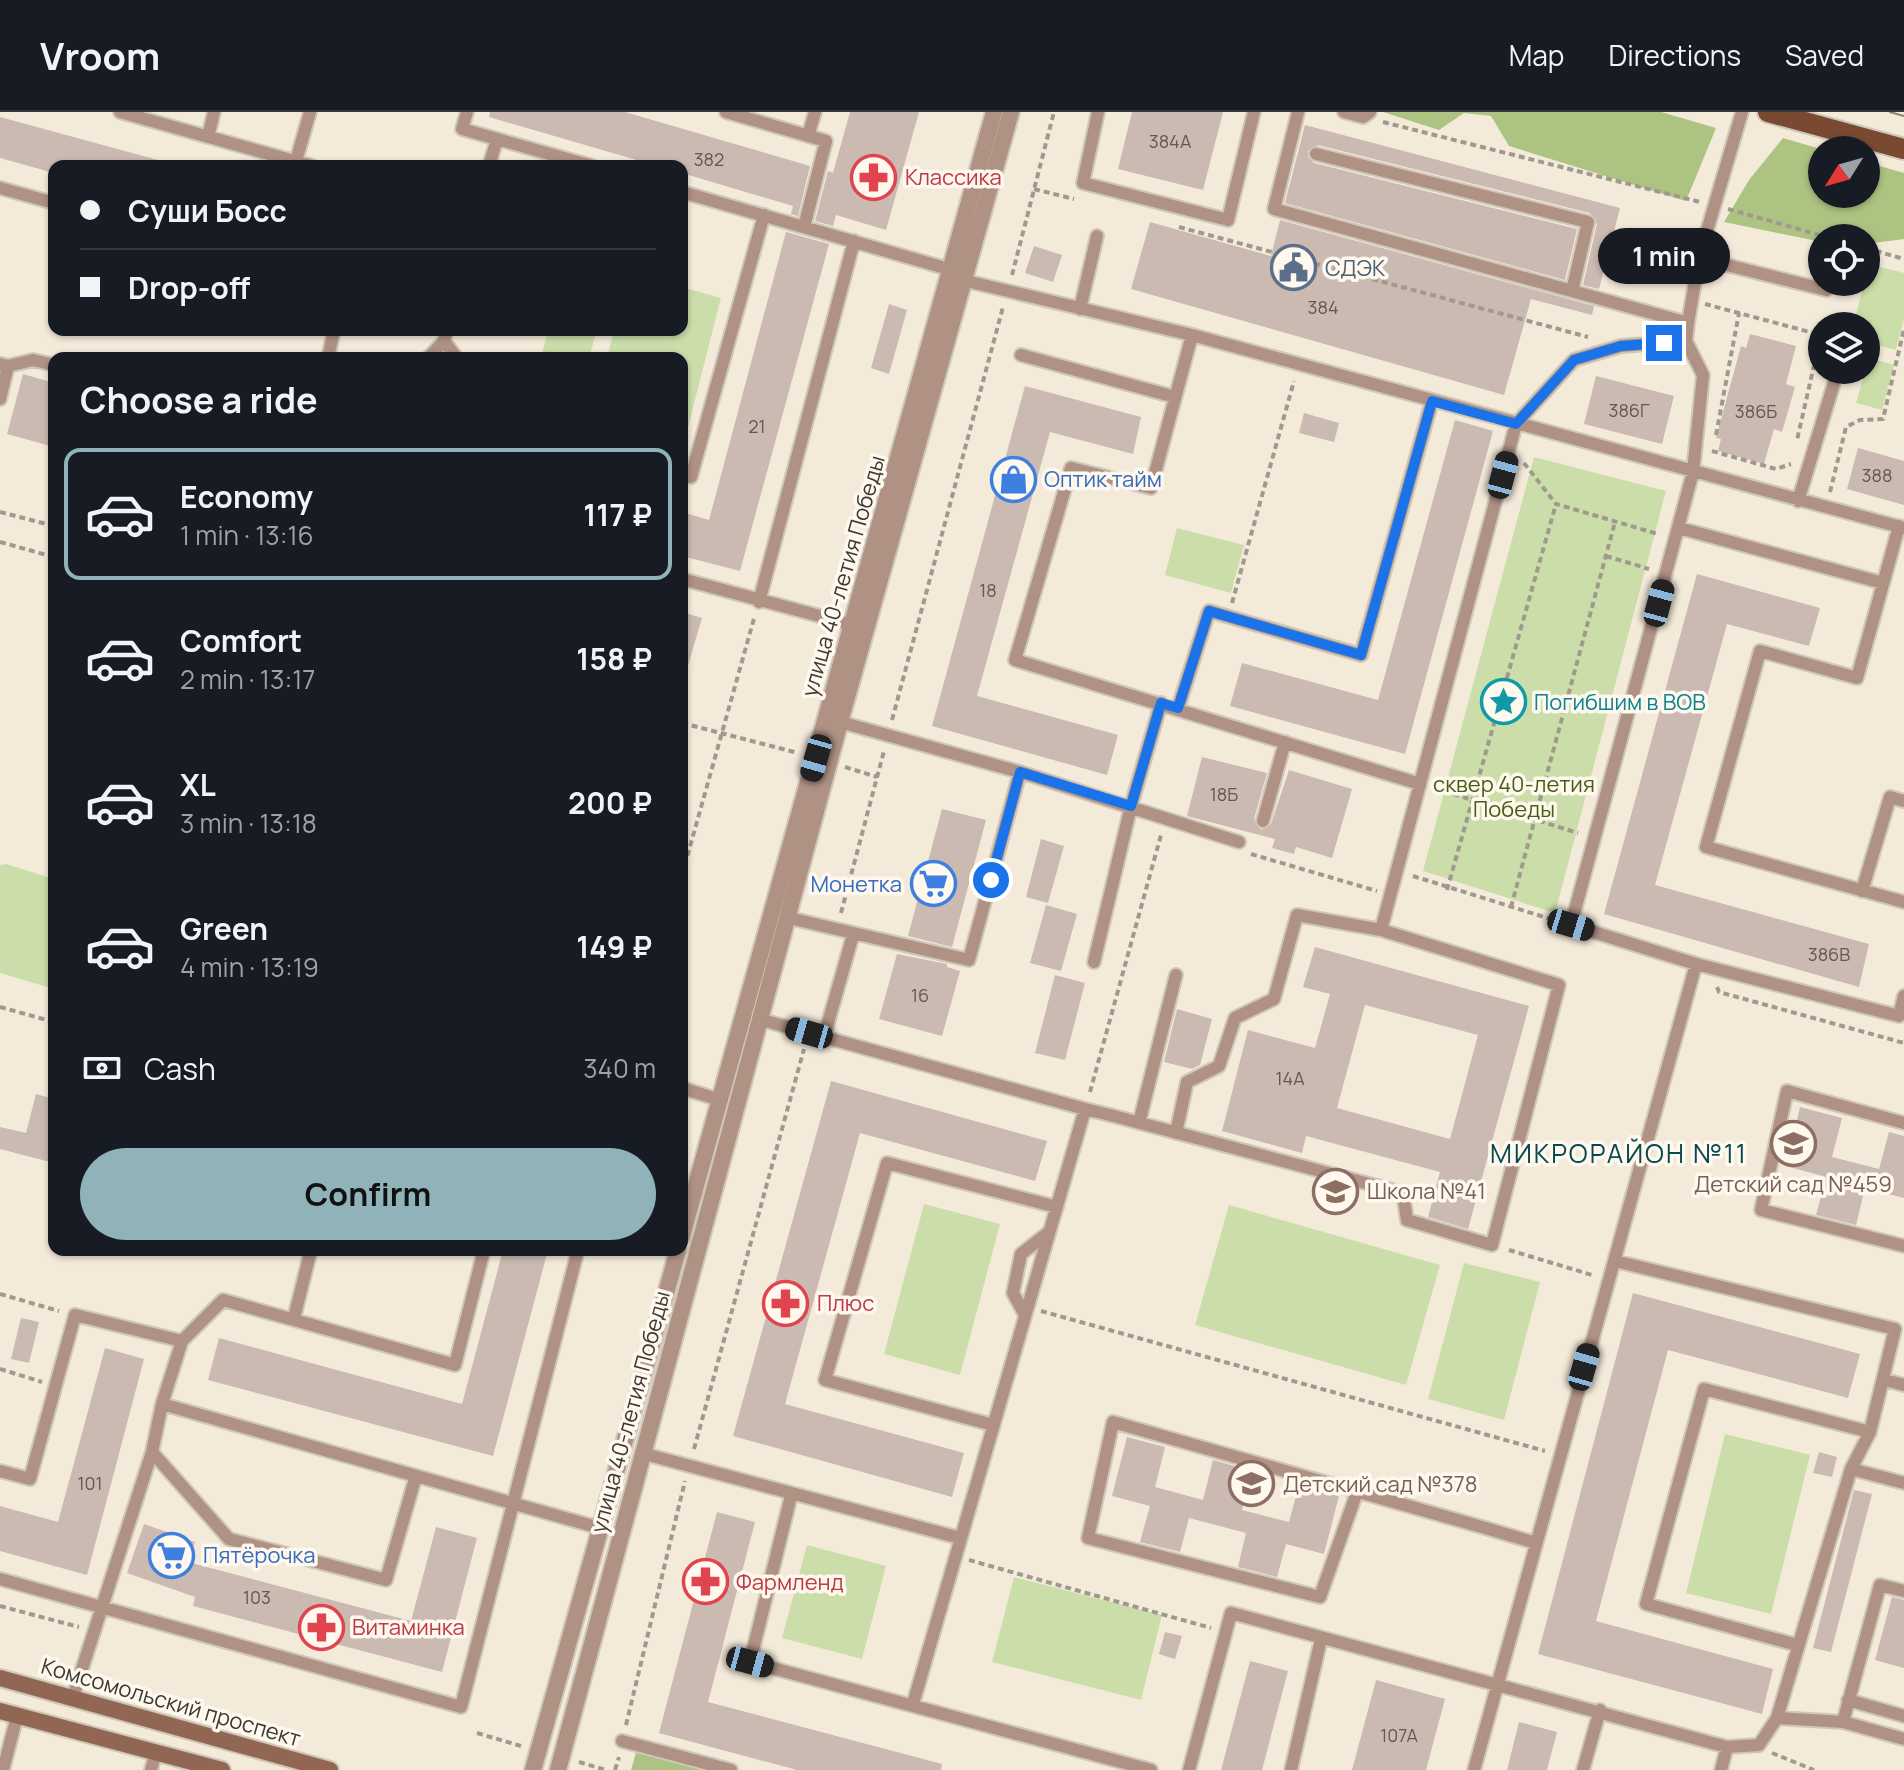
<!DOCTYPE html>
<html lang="en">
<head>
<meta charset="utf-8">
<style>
	:root { --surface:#171b24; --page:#20242c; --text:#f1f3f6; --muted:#9ea1a6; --line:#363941; --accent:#8fb3b8 }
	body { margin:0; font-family:Manrope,sans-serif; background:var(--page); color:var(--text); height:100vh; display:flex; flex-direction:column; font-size:30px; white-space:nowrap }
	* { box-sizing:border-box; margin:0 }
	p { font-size:26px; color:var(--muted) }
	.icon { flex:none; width:44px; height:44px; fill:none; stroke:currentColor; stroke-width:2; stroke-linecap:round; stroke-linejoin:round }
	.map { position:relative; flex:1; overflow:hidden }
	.drawer { position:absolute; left:48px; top:240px; width:640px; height:904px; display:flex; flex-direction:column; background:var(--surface); border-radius:16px; box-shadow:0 2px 6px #0004 }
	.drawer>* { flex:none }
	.banner { position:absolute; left:48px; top:48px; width:640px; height:176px; border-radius:16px; box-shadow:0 2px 6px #0004; display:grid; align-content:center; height:176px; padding:0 32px; background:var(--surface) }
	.needle { width:52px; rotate:233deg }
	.fabs { position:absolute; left:1808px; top:24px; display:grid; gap:16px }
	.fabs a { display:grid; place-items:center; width:72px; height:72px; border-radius:50%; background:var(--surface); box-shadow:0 2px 6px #0004; font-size:40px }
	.end { position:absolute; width:36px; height:36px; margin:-18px; border:10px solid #1a73e8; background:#fff; box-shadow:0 0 0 4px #fff }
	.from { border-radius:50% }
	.bubble { position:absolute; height:56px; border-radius:28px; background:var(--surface); box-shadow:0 2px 6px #0004; font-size:26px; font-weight:700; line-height:56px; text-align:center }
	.car { position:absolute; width:24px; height:48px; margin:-24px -12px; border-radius:10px; box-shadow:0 0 6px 2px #0007; background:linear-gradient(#222 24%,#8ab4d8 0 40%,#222 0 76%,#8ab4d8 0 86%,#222 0) }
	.banner b { display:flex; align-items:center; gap:28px; height:76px; font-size:30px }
	.banner b+b { border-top:2px solid var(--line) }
	.banner i { width:20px; height:20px; background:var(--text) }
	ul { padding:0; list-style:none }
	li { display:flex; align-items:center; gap:24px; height:132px; margin:0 16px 12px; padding:0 16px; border:4px solid transparent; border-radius:16px }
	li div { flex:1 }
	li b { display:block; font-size:30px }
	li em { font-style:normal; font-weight:700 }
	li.selected { border-color:var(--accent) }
	li>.icon { width:72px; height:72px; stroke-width:1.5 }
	h2 { padding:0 32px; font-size:36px; line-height:96px }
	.pay { display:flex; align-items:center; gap:20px; height:88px; padding:0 32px; font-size:30px }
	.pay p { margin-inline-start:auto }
	.cta { display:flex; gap:16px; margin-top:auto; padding:16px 32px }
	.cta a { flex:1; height:92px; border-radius:48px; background:var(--accent); color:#111; font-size:32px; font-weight:700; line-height:92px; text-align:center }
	header { display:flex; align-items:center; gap:48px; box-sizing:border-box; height:112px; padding:0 40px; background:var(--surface); border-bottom:2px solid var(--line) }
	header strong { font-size:38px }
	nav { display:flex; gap:44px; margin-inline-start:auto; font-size:28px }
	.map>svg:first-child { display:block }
	.green { fill:#cbdeaa }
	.forest { fill:#adc382 }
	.building { fill:#cbbab1; fill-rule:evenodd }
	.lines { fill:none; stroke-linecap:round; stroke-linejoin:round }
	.service-casing { stroke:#cfc7b9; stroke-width:16 }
	.tertiary-casing { stroke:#cfc7b9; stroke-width:20 }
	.secondary-casing { stroke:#cfc7b9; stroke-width:20 }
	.primary-casing { stroke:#cfc7b9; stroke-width:24 }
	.path { stroke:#a0998d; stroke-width:4; stroke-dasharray:6 4; stroke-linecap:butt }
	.service { stroke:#b09285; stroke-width:12 }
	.tertiary { stroke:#b09285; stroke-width:16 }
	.secondary { stroke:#916754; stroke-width:16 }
	.primary { stroke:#7a4931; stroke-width:20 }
	.tram { stroke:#898278; stroke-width:2 }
	.route { stroke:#1a73e8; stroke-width:10 }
	.labels { text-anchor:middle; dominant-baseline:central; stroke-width:7; stroke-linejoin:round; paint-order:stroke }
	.number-label { font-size:18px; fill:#605952 }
	.health-label { font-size:22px; fill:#be3a42; stroke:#fef8ee; text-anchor:start }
	.service-label { font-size:22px; fill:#4e5e75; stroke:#fef8ee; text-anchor:start }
	.shop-label { font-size:22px; fill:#366cbe; stroke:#fef8ee; text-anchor:start }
	.street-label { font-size:22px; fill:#3d3933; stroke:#fef8ee }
	.culture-label { font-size:22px; fill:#0d838f; stroke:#fef8ee; text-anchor:start }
	.park-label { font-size:22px; fill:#4a5d17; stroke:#fef8ee }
	.education-label { font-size:22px; fill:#785e54; stroke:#fef8ee; text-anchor:start }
	.quarter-label { font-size:26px; letter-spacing:2px; fill:#08494f; stroke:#fef8ee }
</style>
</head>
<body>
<header>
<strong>Vroom</strong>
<nav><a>Map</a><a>Directions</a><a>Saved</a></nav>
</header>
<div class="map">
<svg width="1904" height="1658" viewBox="0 0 1904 1658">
	<rect width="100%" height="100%" fill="#f4eada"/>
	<path class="green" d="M1869,152L1904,161V207L1896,238L1866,230V214H1853Z
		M682,175L721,186L682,339V246H607L614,218H682Z
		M548,218H597L589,246H541Z
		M1869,246L1894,253L1882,298L1856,291Z
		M1534,345L1666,379L1555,801L1423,759Z
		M1177,416L1244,433L1231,481L1165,463Z
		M6,752L54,767V877L0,861V753Z
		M924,1092L1000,1112L960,1263L884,1242Z
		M1229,1093L1440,1153L1406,1273L1195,1213Z
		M1464,1151L1540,1170L1504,1308L1428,1287Z
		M1725,1322L1810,1343L1771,1502L1686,1481Z
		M807,1433L886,1454L862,1547L782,1526Z
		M1014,1465L1162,1503L1141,1588L992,1550Z"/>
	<path class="forest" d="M1383,0H1661L1716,16L1686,89L1509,34L1491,4L1464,1L1439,18Z
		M1783,26L1824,38L1822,82H1866V50L1904,61V127L1866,132V126H1822V130L1724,110L1749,68Z
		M637,1637L712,1658H631Z"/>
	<path class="building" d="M490,0H625L810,54L798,104L791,102L793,94L682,61V54H657L489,5Z
		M850,0H919L886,118L836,103L833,114L815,109L828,59L833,61Z
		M1132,0H1223L1203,78L1118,57Z
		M0,5L158,48L157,54H54V61L0,46Z
		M1305,13L1620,96L1599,177L1583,173L1597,112L1590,101L1318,33L1308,39V45L1314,51L1577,117L1565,168L1285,91Z
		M1280,108L1594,194L1592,203L1531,187L1504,283L1131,177L1150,110L1271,144Z
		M786,120L829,132L740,459L682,444V400L709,408Z
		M1034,134L1062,143L1053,170L1025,161Z
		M889,192L907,198L889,262L871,256Z
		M1750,222L1796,234L1786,272L1795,275L1782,320L1774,317L1764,352L1718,339L1721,327L1716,326L1741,234L1746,236Z
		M23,262L54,271V335L7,322Z
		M1596,264L1674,284L1662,332L1584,312Z
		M1025,274L1141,305L1133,342L1050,320L977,584L1118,623L1107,663L932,614Z
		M1304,301L1339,311L1334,330L1299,321Z
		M1455,308L1493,319L1405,642L1230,594L1242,551L1378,588Z
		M1858,336L1904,349V393L1847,377Z
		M1697,462L1820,496L1809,534L1727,512L1655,773L1869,832L1859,875L1604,802Z
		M682,500L702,506L687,557L682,556Z
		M1202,645L1267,661L1254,707L1261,718L1271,712L1289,658L1352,677L1332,746L1296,735L1294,742L1272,736L1275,727L1187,704Z
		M942,697L986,708L952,835L908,824Z
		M1041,727L1064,734L1048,791L1026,785Z
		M1046,793L1077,802L1061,859L1030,851Z
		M1315,835L1529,894L1468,1117L1428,1105L1440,1060L1306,1024L1302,1041L1222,1019L1248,918L1315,936L1330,882L1303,875ZM1365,893L1478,923L1450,1027L1337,996Z
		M897,842L947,852V855L960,859L942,924L879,907Z
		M1055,863L1085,871L1065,948L1035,941Z
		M1177,897L1212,907L1200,953L1192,957L1164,950Z
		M831,969L1047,1029L1035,1069L860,1021L785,1292L964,1341L952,1385L733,1324Z
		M36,982L54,987V1051L0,1037V1015L26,1021Z
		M1800,995L1842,1006L1832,1045L1879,1057L1889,1020L1904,1024V1086L1865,1076L1856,1113L1816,1103L1826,1065L1786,1054Z
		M503,1138H548L493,1344L208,1268L219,1226L462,1292Z
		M1633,1181L1860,1242L1848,1286L1668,1238L1596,1509L1773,1557L1762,1602L1538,1542Z
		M21,1206L39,1210L29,1251L11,1247Z
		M105,1236L144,1247L87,1463L0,1439V1394L58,1410Z
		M1127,1325L1165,1335L1155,1375L1203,1388L1213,1348L1252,1359L1242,1398L1289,1410L1299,1373L1339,1384L1324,1442L1286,1432L1277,1465L1238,1455L1246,1421L1189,1406L1180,1440L1140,1430L1150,1394L1112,1384Z
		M1819,1340L1837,1345L1832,1365L1813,1361Z
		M1854,1378L1872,1382L1831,1540L1813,1536Z
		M717,1400L755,1410L708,1590L942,1652L941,1658H797L659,1621Z
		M144,1412L195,1430L188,1450L411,1509L436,1415L477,1426L442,1560L193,1494L195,1485L127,1461Z
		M1892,1485L1904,1488V1556L1875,1548Z
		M1165,1520L1182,1524L1175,1547L1159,1542Z
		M1250,1549L1288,1559L1262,1658H1221Z
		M1376,1568L1445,1587L1426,1658H1352Z
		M1519,1610L1557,1620L1547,1658H1507Z"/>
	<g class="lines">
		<defs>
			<path id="service" d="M120,0L312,54
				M467,0L462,17L497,27
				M726,0L826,29L804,115
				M1098,0L1083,71L1228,108L1254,0
				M1298,0L1274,97L1688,211
				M1344,0L1363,5L1370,0
				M1742,0L1699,146L1688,211L1686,229L1703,263L1693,360L1571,813L1696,852L1899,904L1904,884
				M808,24L815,0
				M208,25L214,0
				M1316,42L1588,110L1572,179
				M296,49L310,0
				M489,54L497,27L592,54
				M0,76L54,91
				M682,80L952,158
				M1699,146L1826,178
				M962,168L1192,223L1904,416
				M1080,197L1097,124
				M447,218L444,229L457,246
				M1192,223L1151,376L1071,356L1015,548L1420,672
				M1021,243L1175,285
				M328,246L334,218
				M428,246L444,229
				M0,252L8,254L33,248L54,253
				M0,287L8,254
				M682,362L691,365L764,103
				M1798,389L1838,258
				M1899,414L1857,566L1760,539L1706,735L1904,790
				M1679,416L1883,471
				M682,467L853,513
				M759,490L854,129
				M1178,596L1209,499L1361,543L1432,289
				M840,610L1020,660L1239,730
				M1263,709L1285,630
				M1862,779L1890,685L1904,689
				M789,806L969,848L1020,660
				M1381,818L1516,312L1574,248L1621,234L1686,229
				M1094,850L1131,694L1161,591
				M762,908L1085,997L913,1592
				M824,925L853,823
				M682,976L720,988
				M1085,997L1110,1003L1403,1081L1407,1108L1492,1133L1559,873L1381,818L1297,803L1274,887L1235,906L1219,954L1187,970L1176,1021
				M1139,1011L1176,863
				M1904,1011L1787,979L1761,1098L1904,1134
				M1025,1203L1013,1181L1021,1142L1049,1120
				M294,1206L311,1138
				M1885,1268L1904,1273
				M162,1292L600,1416
				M993,1313L825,1268L887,1051L1057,1095
				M152,1340L229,1427L386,1468L415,1367
				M641,1341L960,1426
				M1851,1357L1904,1371
				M0,1359L30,1367L75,1203L182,1229
				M1357,1380L1320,1485L1088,1426L1113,1310L1482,1415L1536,1431
				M791,1384L750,1550L1151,1658
				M0,1467L461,1595L578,1138
				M1904,1479L1880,1473L1843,1610L1904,1627
				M1797,1533L1646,1492L1704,1277L1870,1320
				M73,1585L152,1340L162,1292L182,1229L223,1188L455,1253L484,1138
				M1848,1588L1904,1604
				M1777,1606L1843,1610
				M622,1629L731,1658
				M3,1658L17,1604
				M151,1658L156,1640
				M1189,1658L1231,1501L1727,1635L1759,1633L1777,1606L1851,1357L1870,1320L1895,1217L1615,1149
				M1291,1658L1321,1527
				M1474,1658L1696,852
				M1583,1658L1600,1598
				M1721,1658L1727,1635"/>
			<path id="tertiary" d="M682,1124L994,0
				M533,1658L678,1138
				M558,1658L840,610L1011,0"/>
			<path id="secondary" d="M0,1566L330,1658
				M0,1599L222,1658"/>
			<path id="primary" d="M1768,0L1904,37"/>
		</defs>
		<use href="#service" class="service-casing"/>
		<use href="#tertiary" class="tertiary-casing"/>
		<use href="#secondary" class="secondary-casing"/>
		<use href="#primary" class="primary-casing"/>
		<path class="path" d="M1383,10L1700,90
			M1034,77L1074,87
			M1728,97L1830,126
			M1179,115L1588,225
			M1866,136L1904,147
			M1012,163L1054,0
			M1705,192L1821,223L1797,328
			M1716,323L1739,201
			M1712,339L1776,357L1791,352
			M1524,351L1556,392L1658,422
			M1830,380L1846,315L1860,308L1883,307L1904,217
			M0,400L54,414
			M0,430L54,445
			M1606,444L1649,457
			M1232,491L1294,269
			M892,608L1003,195
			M682,611L798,641
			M845,655L877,665
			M1434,676L1578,721
			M1251,742L1377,779
			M682,763L755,503
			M1413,764L1557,809
			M1447,778L1556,392
			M1511,795L1615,410
			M841,801L884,639
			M1717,875L1719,880L1904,931
			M0,895L54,910
			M1090,980L1161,723
			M1509,1138L1592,1163
			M0,1182L59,1199
			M1041,1199L1545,1339
			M0,1257L42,1270
			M694,1337L804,937
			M969,1448L1211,1516
			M0,1494L79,1515
			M626,1613L685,1369
			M477,1621L521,1634
			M1772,1641L1814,1658
			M579,1650L606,1658
			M615,1658L619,1645"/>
		<use href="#service" class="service"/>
		<use href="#tertiary" class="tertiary"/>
		<use href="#secondary" class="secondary"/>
		<use href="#primary" class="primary"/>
		<path class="tram" d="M1890,0L1904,4"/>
	</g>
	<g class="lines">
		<path class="route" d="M991,768L1020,660L1131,694L1161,591L1178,596L1209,499L1361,543L1432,289L1516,312L1574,248L1621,234L1664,231"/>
	</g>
	<defs>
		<symbol id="pharmacy-ring" viewBox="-11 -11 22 22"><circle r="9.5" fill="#fef8ee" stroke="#e0444e" stroke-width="1.5"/><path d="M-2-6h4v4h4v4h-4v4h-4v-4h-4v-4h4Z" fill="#e0444e"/></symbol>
		<symbol id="civic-ring" viewBox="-11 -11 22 22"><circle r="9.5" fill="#fef8ee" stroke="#5c6f8a" stroke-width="1.5"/><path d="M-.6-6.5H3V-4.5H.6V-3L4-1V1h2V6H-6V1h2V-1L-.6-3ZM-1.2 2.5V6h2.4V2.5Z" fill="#5c6f8a"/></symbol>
		<symbol id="shop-ring" viewBox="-11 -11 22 22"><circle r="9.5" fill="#fef8ee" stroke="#3f7fe0" stroke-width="1.5"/><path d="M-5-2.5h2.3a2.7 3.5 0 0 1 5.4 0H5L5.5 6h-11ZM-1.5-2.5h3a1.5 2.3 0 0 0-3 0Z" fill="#3f7fe0"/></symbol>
		<symbol id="sight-ring" viewBox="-11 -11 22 22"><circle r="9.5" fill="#fef8ee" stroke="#0f9aa8" stroke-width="1.5"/><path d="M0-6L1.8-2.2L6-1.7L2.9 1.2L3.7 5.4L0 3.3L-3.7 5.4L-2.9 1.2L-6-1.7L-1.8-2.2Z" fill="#0f9aa8"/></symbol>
		<symbol id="supermarket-ring" viewBox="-11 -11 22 22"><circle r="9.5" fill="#fef8ee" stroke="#3f7fe0" stroke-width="1.5"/><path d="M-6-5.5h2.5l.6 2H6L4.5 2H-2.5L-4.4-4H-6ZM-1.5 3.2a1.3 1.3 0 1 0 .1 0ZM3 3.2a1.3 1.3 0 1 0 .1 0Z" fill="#3f7fe0"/></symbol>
		<symbol id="school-ring" viewBox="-11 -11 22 22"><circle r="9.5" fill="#fef8ee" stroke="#8d6e63" stroke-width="1.5"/><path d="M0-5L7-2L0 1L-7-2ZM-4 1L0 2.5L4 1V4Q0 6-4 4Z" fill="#8d6e63"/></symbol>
	</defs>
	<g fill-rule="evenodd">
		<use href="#pharmacy-ring" x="848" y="40" width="51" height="51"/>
		<use href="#civic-ring" x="1268" y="130" width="51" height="51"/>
		<use href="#shop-ring" x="988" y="342" width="51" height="51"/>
		<use href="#sight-ring" x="1478" y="564" width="51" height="51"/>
		<use href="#supermarket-ring" x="908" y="746" width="51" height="51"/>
		<use href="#school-ring" x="1768" y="1006" width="51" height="51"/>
		<use href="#school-ring" x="1310" y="1054" width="51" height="51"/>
		<use href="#pharmacy-ring" x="760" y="1166" width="51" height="51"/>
		<use href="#school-ring" x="1226" y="1346" width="51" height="51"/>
		<use href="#supermarket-ring" x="146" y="1418" width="51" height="51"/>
		<use href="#pharmacy-ring" x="680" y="1444" width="51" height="51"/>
		<use href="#pharmacy-ring" x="296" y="1490" width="51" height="51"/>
	</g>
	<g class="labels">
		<g class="number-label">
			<text x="1170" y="29">384А</text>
			<text x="709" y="47">382</text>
			<text x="1323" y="195">384</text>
			<text x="1629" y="298">386Г</text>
			<text x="1756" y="299">386Б</text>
			<text x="757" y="314">21</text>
			<text x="1877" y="363">388</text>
			<text x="988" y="478">18</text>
			<text x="1224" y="682">18Б</text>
			<text x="1829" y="842">386В</text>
			<text x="920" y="883">16</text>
			<text x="1290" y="966">14А</text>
			<text x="90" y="1371">101</text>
			<text x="257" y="1485">103</text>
			<text x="1399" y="1623">107А</text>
		</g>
		<g class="health-label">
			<text x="905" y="65">Классика</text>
			<text x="817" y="1191">Плюс</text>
			<text x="736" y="1470">Фармленд</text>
			<text x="352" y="1515">Витаминка</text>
		</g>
		<g class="service-label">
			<text x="1325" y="156">СДЭК</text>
		</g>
		<g class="shop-label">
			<text x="1044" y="367">Оптик тайм</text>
			<text x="902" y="772" text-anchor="end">Монетка</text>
			<text x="203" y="1443">Пятёрочка</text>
		</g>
		<g class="street-label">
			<text transform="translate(843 464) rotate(-74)">улица 40-летия Победы</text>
			<text transform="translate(630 1300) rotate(-75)">улица 40-летия Победы</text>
			<text transform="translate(171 1590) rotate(16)">Комсомольский проспект</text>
		</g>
		<g class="culture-label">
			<text x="1534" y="590">Погибшим в ВОВ</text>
		</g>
		<g class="park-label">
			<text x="1514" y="672">сквер 40-летия<tspan x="1514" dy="25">Победы</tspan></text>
		</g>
		<g class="education-label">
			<text x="1793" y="1072" text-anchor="middle">Детский сад №459</text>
			<text x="1367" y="1079">Школа №41</text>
			<text x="1283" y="1372">Детский сад №378</text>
		</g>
		<g class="quarter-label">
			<text x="1619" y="1041">МИКРОРАЙОН №11</text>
		</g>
	</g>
</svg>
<div class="fabs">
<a><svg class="needle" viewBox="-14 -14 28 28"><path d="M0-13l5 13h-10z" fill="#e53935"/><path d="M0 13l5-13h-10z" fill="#9ea1a6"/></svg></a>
<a><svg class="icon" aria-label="locate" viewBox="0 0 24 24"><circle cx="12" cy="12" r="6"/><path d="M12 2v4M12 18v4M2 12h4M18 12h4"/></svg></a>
<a><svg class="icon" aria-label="layers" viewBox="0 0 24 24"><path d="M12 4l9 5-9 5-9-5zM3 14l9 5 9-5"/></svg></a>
</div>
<i class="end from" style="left:991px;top:768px"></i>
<i class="end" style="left:1664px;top:231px"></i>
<div class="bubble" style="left:1598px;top:116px;width:132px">1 min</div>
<i class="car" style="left:1503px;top:363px;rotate:15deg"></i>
<i class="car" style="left:1659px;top:491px;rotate:15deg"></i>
<i class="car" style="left:816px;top:646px;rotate:196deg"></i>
<i class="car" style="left:1571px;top:813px;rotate:107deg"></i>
<i class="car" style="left:809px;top:921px;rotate:286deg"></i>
<i class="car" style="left:1584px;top:1255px;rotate:16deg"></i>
<i class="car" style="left:750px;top:1550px;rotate:105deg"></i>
<div class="banner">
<b><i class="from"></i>Суши Босс</b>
<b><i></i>Drop-off</b>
</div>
<section class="drawer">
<h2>Choose a ride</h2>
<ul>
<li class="selected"><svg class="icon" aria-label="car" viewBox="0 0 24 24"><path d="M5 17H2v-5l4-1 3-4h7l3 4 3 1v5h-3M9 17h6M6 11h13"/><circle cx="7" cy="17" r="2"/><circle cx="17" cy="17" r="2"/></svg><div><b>Economy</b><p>1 min · 13:16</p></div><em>117 ₽</em></li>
<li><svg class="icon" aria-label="car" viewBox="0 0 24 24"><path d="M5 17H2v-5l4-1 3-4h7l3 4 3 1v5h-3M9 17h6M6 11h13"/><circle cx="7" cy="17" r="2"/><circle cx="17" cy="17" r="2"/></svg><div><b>Comfort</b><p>2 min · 13:17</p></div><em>158 ₽</em></li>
<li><svg class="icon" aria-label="car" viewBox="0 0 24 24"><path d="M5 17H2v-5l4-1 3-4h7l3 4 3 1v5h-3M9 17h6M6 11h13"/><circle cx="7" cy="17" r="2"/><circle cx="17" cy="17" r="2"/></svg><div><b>XL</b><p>3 min · 13:18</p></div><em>200 ₽</em></li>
<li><svg class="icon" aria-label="car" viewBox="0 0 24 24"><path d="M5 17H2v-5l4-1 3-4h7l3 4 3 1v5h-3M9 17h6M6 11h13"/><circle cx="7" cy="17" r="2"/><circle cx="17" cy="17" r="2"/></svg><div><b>Green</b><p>4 min · 13:19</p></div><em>149 ₽</em></li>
</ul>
<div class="pay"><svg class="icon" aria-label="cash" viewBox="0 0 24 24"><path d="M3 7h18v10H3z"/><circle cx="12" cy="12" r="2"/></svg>Cash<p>340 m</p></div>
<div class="cta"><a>Confirm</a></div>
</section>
</div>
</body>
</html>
